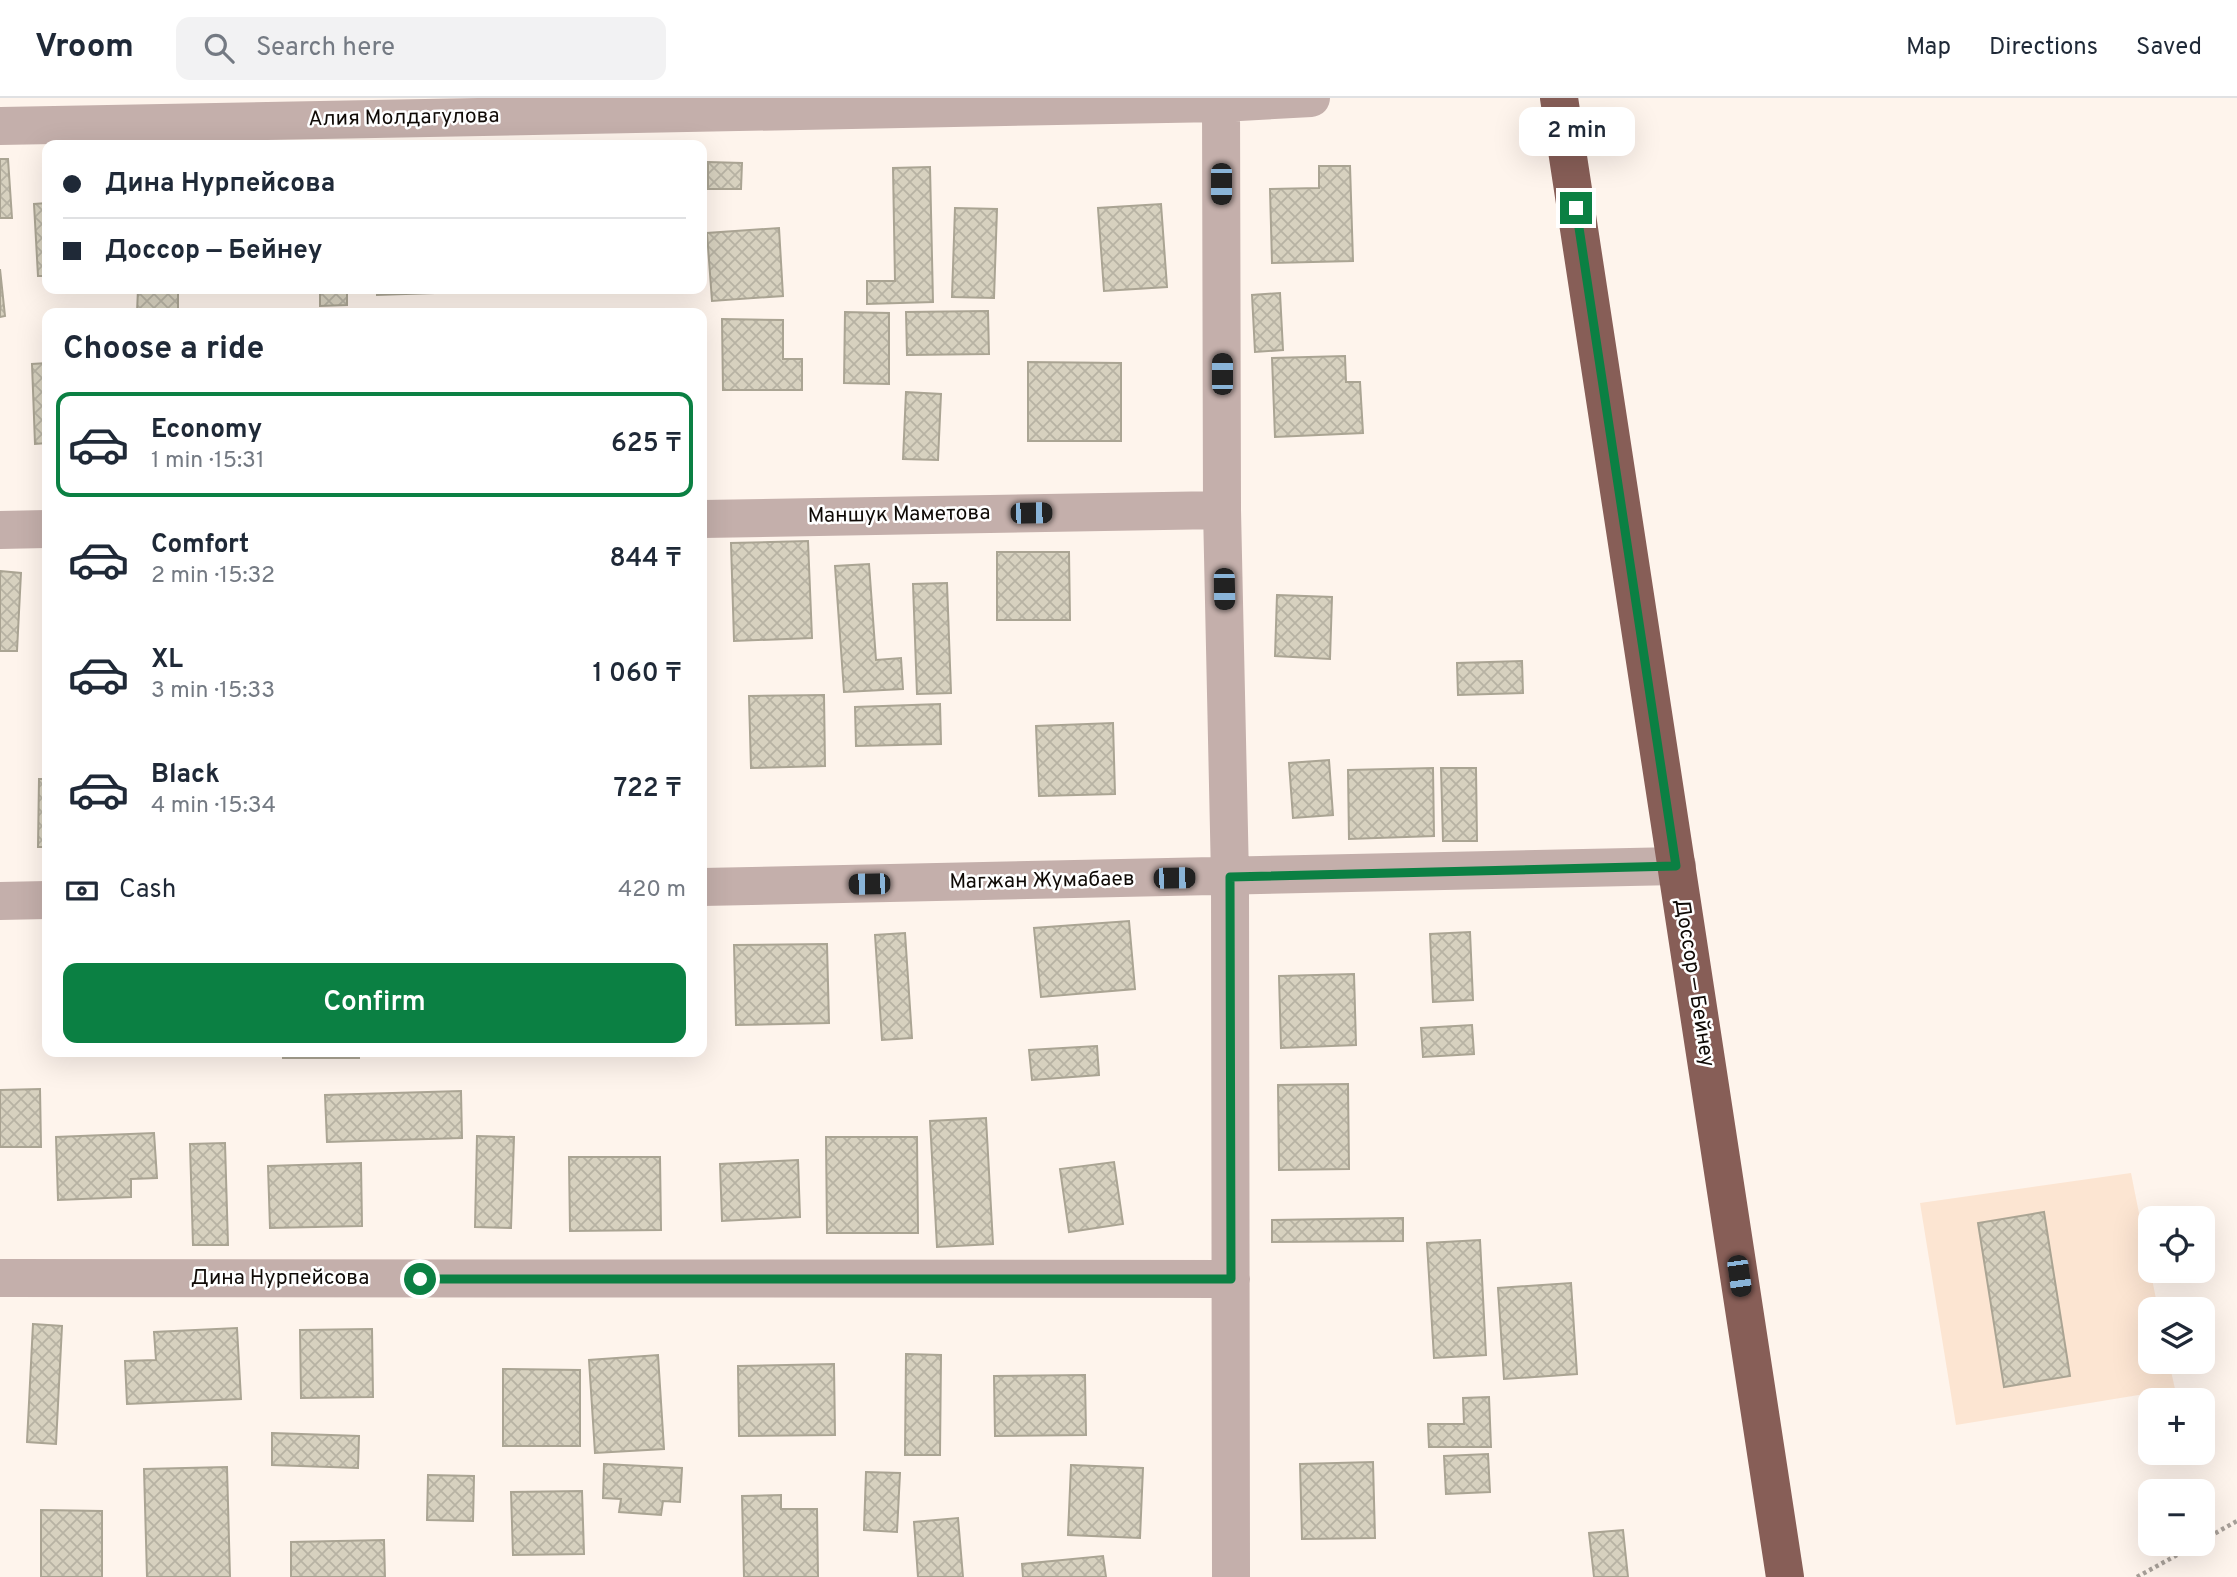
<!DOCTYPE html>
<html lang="en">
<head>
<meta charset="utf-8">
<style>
	:root { --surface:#fff; --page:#f2f2f3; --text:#1f2937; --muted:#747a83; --line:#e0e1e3; --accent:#0b8043 }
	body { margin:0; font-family:Overpass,sans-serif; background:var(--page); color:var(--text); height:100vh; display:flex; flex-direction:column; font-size:26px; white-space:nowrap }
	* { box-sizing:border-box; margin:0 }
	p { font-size:23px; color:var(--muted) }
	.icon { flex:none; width:38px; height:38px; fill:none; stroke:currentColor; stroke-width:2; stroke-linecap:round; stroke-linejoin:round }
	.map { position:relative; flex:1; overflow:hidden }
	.drawer { position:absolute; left:42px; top:210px; width:665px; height:749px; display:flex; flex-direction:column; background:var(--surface); border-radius:14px; box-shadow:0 7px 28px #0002 }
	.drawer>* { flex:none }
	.banner { position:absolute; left:42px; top:42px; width:665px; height:154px; border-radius:14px; box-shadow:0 7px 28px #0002; display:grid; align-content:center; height:154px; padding:0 21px; background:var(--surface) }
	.buttons { position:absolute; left:2138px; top:1108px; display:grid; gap:14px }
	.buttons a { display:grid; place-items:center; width:77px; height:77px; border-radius:14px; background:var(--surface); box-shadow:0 7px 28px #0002; font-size:35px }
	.end { position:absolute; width:32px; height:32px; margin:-16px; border:9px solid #0b8043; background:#fff; box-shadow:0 0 0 4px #fff }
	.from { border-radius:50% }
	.bubble { position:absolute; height:49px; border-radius:14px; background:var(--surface); box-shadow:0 7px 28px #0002; font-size:23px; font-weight:600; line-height:49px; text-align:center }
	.car { position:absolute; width:21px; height:42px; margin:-21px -10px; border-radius:9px; box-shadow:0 0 5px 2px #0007; background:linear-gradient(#222 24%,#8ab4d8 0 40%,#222 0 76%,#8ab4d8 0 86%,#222 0) }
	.banner b { display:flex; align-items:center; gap:24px; height:66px; font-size:26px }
	.banner b+b { border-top:2px solid var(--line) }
	.banner i { width:18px; height:18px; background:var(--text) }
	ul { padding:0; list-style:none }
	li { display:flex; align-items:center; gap:21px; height:105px; margin:0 14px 10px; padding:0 7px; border:4px solid transparent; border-radius:14px }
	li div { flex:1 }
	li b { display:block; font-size:26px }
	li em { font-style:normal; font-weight:600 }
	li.selected { border-color:var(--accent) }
	li>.icon { width:63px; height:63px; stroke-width:1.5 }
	h2 { padding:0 21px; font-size:32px; line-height:84px }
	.pay { display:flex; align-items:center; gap:18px; height:77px; padding:0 21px; font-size:26px }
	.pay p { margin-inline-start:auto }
	.cta { display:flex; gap:14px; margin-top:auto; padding:14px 21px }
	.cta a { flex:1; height:80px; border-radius:14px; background:var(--accent); color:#fff; font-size:28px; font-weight:600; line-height:80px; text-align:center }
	header { display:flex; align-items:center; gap:42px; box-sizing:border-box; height:98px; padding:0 35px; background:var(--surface); border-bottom:2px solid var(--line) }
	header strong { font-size:33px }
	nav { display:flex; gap:38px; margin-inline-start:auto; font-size:24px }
	.search { width:490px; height:63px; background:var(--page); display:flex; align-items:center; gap:18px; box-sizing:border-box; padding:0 24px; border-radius:14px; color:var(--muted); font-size:26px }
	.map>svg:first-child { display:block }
	.built { fill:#fce5d2 }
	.building { fill:url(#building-cross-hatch); stroke:#aaa493; stroke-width:2 }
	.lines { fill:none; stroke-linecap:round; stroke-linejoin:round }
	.path { stroke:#a8a099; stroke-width:4.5; stroke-dasharray:3.5 3.5; stroke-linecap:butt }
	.minor { stroke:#c4afab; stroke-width:38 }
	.highway { stroke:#875e57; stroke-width:38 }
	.route { stroke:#0b8043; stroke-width:9 }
	.labels { text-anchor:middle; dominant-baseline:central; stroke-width:5; stroke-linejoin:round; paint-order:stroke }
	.street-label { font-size:21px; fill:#0f0a06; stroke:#fff }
</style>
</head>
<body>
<header>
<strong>Vroom</strong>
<div class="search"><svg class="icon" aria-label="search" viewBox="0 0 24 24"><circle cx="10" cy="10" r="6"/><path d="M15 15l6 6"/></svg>Search here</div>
<nav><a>Map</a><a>Directions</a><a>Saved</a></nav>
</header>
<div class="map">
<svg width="2237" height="1479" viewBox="0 0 2237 1479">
	<defs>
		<pattern id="building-cross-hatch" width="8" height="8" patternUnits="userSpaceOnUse" patternTransform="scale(1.75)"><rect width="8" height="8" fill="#d7d1bf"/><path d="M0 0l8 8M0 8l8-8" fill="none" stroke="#b7b2a3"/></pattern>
	</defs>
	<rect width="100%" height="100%" fill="#fef4ec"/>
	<path class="built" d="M2131,1075L2158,1211H2151V1264H2169L2175,1291L1956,1327L1920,1105Z"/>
	<path class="building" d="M0,61H8L12,120H0Z
		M708,64L742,65L741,91H708Z
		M1319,68H1350L1353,163L1272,165L1270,91L1319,90Z
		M930,69L933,204L867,206V183H895L893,70Z
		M47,105V178H38L34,106Z
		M1161,106L1167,189L1104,193L1098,110Z
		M955,110L997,111L994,200L952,199Z
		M779,130L783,198L712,203L707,135Z
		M0,171L5,218L0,219Z
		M138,191H178V215H137Z
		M320,191H347V207L320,208Z
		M377,191H434V195L377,197Z
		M488,191H564V192L488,195Z
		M1280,195L1283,252L1255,254L1252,197Z
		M988,213L989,256L907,257L906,214Z
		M845,214L889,215V286L844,285Z
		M722,221L783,222V261H802V292H723Z
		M1345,258L1346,284H1360L1363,335L1275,339L1272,260Z
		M1028,264L1121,265V343H1028Z
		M47,265V345L35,346L32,266Z
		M906,294L941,296L938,362L903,361Z
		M808,443L812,540L734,543L731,445Z
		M997,454H1069L1070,522H997Z
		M869,466L876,562L901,560L903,591L844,594L835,468Z
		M0,473L21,475L17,553H0Z
		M947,485L951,595L917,596L913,486Z
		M1277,497L1332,499L1330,561L1275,558Z
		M1522,563L1523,595L1458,597L1457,565Z
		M824,597L825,668L751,670L749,598Z
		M940,606L941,646L856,648L855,609Z
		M1113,625L1115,696L1039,698L1036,628Z
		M1329,662L1333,717L1293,720L1289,665Z
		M1433,670L1434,738L1349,741L1348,672Z
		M1441,670H1476L1477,743H1443Z
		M39,681H47V749H38Z
		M1129,823L1135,891L1041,899L1034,830Z
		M1470,834L1473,902L1433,904L1430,836Z
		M905,835L912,940L882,942L875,837Z
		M44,836H47V917Z
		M827,846L829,925L736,927L734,847Z
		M1354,876L1356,947L1281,950L1279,878Z
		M1472,927L1474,956L1423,959L1421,930Z
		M1097,948L1099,977L1032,982L1029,952Z
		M283,954H359V960H283Z
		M1348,986L1349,1071L1279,1072L1278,987Z
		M40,991L41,1049H0V992Z
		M461,993L462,1040L327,1044L325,997Z
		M986,1020L993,1146L937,1149L930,1023Z
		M154,1035L157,1080L131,1081V1099L58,1102L56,1039Z
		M477,1038L514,1039L511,1130L475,1129Z
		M826,1039H917L918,1135H827Z
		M225,1045L228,1147H193L190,1046Z
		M569,1059H660L661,1132L570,1133Z
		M798,1062L800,1119L722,1123L720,1066Z
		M1114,1064L1123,1126L1069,1134L1060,1071Z
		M361,1065L362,1128L270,1130L268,1068Z
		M2044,1114L2070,1278L2004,1289L1978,1125Z
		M1403,1120V1143L1272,1144V1122Z
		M1480,1142L1486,1257L1434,1260L1427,1145Z
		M1571,1185L1577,1276L1504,1281L1498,1190Z
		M33,1226L62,1228L56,1346L27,1344Z
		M237,1230L241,1301L127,1306L125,1263L156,1262L154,1234Z
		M372,1231L373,1299L301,1300L300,1232Z
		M906,1256L941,1257L940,1357H905Z
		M658,1257L664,1351L595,1355L589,1262Z
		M834,1266L835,1337L739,1338L738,1268Z
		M503,1271L580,1272V1348H503Z
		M1085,1277L1086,1337L995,1338L994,1278Z
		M1489,1299L1491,1349H1429L1428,1326H1464L1463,1300Z
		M272,1335L359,1338L358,1370L272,1367Z
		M1488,1356L1490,1394L1446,1396L1444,1358Z
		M1373,1364L1375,1440L1302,1441L1300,1366Z
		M604,1366L682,1370L680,1404L663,1403L661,1417L619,1414L621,1401L603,1400Z
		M1071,1367L1143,1370L1140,1440L1068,1437Z
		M227,1369L230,1479H147L144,1371Z
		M866,1374L900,1375L897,1434L864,1432Z
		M428,1377L474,1378L473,1423L427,1422Z
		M582,1393L584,1456L513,1457L511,1394Z
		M781,1397V1411H817L818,1479H744L742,1398Z
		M41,1412L102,1413V1479H41Z
		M958,1420L963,1479H918L914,1424Z
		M1623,1432L1628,1479H1594L1589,1435Z
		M384,1442L385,1479H291V1444Z
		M1103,1458L1106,1479H1023L1022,1466Z"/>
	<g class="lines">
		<path class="path" d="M2203,1442L2237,1423
			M2137,1479L2197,1446"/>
		<path class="minor" d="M1221,5L1222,412L1230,779L1231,1479
			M0,28L1221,5L1311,0
			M702,421L1222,412
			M0,432L47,431
			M702,789L1677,768
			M0,803L47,802
			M0,1180L1231,1181"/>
		<path class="highway" d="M1559,0L1785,1479"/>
	</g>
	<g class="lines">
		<path class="route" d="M420,1181H1231L1230,779L1676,768L1576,110"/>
	</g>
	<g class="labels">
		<g class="street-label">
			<text transform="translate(404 20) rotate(-1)">Алия Молдагулова</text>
			<text transform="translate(899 417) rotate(-1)">Маншук Маметова</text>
			<text transform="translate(1042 783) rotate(-1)">Магжан Жумабаев</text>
			<text transform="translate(1694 885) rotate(81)">Доссор — Бейнеу</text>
			<text x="280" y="1180">Дина Нурпейсова</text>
		</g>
	</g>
</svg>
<div class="buttons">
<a><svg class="icon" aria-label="locate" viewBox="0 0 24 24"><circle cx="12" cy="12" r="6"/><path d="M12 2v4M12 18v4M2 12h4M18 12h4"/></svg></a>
<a><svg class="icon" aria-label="layers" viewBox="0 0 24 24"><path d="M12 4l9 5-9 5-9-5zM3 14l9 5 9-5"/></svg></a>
<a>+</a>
<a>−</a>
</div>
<i class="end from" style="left:420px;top:1181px"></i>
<i class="end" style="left:1576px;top:110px"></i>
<div class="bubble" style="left:1519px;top:9px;width:116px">2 min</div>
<i class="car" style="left:1221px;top:86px;rotate:180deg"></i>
<i class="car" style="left:1222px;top:276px;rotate:0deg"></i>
<i class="car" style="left:1031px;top:415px;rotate:89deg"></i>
<i class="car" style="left:1224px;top:491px;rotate:179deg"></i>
<i class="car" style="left:1174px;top:780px;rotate:89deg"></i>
<i class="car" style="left:869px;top:786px;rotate:269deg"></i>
<i class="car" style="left:1739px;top:1178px;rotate:172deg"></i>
<div class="banner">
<b><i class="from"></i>Дина Нурпейсова</b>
<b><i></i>Доссор — Бейнеу</b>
</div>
<section class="drawer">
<h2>Choose a ride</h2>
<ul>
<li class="selected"><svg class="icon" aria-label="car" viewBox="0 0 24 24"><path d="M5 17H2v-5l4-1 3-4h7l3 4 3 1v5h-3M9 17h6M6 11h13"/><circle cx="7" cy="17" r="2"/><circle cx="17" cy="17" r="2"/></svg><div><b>Economy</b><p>1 min · 15:31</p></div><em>625 ₸</em></li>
<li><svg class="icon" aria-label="car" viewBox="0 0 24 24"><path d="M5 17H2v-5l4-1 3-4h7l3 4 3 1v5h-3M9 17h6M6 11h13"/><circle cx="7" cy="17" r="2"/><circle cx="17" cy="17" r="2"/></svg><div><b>Comfort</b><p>2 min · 15:32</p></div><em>844 ₸</em></li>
<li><svg class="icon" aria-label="car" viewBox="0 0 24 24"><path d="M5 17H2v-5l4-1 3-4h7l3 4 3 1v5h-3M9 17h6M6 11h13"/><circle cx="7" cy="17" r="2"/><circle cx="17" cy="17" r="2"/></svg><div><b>XL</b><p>3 min · 15:33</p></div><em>1 060 ₸</em></li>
<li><svg class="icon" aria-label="car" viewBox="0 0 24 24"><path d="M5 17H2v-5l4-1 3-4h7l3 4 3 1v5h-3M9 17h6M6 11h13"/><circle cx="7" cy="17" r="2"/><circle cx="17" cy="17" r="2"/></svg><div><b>Black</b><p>4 min · 15:34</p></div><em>722 ₸</em></li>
</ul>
<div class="pay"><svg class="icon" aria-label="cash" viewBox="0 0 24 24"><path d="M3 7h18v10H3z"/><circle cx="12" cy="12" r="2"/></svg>Cash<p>420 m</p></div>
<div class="cta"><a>Confirm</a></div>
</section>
</div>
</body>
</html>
